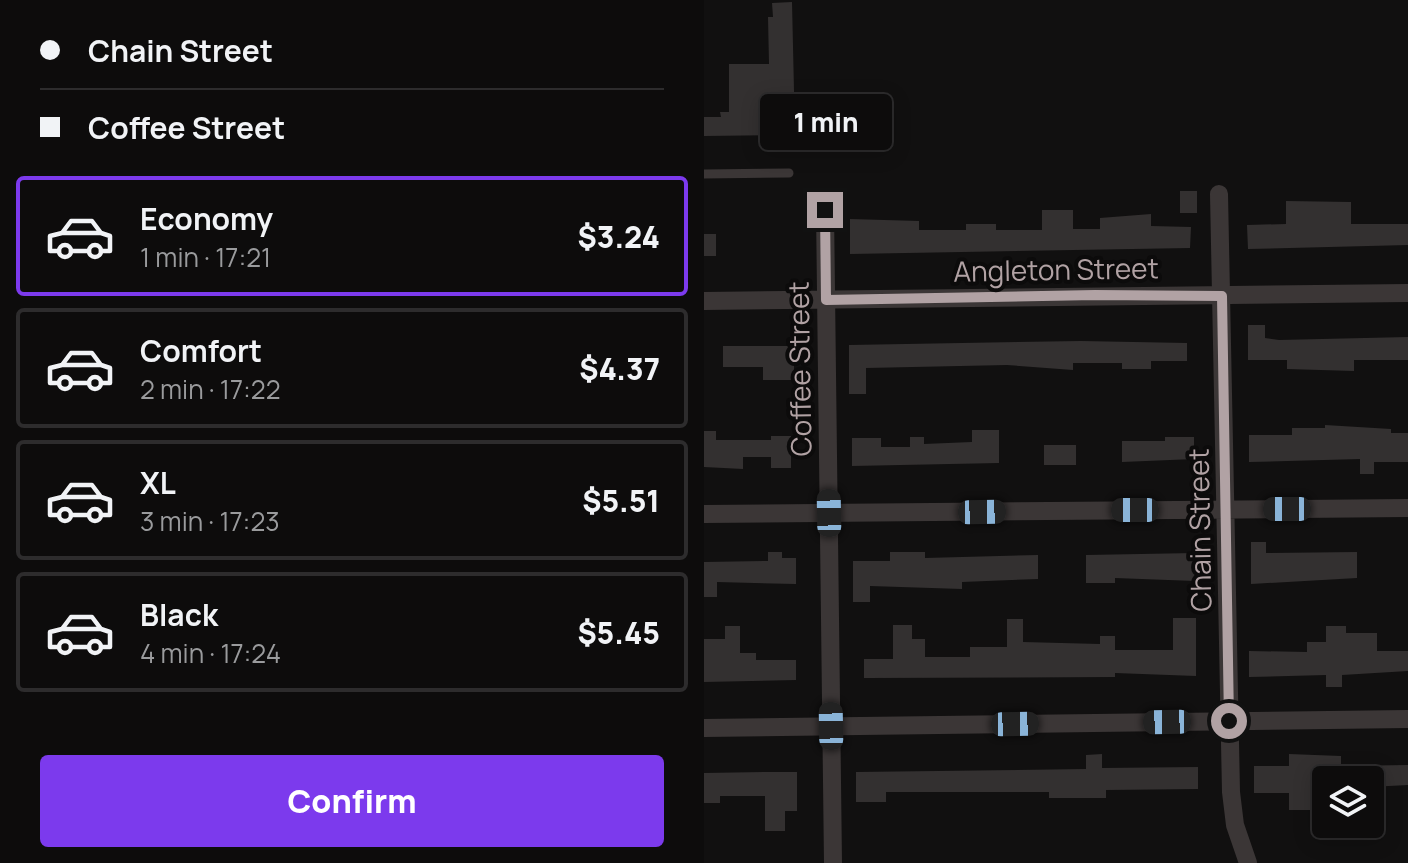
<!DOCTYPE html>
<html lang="en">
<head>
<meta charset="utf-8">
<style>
	:root { --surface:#0d0c0c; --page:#161515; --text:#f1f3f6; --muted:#9a9b9d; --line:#2d2c2d; --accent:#7c3aed }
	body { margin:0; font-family:Manrope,sans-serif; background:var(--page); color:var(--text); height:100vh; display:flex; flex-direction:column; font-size:30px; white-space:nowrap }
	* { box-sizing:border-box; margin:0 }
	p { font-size:26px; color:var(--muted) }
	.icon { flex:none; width:44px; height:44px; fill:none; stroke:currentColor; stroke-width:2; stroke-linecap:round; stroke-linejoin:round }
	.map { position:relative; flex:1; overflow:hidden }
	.panel { display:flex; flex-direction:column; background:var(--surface); width:704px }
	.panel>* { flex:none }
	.guide { display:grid; align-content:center; height:176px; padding:0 40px; background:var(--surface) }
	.buttons { position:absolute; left:608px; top:766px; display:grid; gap:16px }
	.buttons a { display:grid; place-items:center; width:72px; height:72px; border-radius:8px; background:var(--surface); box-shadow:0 4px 20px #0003,0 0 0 2px var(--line); font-size:40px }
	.end { position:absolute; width:36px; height:36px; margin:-18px; border:10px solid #b1a2a4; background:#111; box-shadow:0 0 0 4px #111 }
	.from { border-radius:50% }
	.bubble { position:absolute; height:56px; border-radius:8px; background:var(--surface); box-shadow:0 4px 20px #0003,0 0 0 2px var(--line); font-size:26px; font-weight:800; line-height:56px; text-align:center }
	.car { position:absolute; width:24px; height:48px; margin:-24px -12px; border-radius:10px; box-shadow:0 0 6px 2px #0007; background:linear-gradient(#222 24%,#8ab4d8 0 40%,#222 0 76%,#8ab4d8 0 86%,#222 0) }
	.guide b { display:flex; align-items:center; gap:28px; height:76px; font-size:30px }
	.guide b+b { border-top:2px solid var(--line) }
	.guide i { width:20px; height:20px; background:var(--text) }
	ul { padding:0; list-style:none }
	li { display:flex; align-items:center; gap:24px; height:120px; margin:0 16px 12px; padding:0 24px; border:4px solid var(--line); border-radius:8px }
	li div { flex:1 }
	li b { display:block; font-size:30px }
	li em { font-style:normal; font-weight:800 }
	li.selected { border-color:var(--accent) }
	li>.icon { width:72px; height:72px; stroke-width:1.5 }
	.cta { display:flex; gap:16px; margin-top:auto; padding:16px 40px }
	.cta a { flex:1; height:92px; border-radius:8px; background:var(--accent); color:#fff; font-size:32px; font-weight:800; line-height:92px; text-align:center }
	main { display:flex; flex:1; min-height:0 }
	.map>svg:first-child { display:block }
	.building { fill:#333030 }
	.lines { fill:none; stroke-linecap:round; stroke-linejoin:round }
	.service { stroke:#3b3636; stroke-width:9 }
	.minor { stroke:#3b3636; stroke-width:18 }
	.route { stroke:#b1a2a4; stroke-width:10 }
	.labels { text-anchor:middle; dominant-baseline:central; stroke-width:8; stroke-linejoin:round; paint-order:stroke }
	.street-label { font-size:28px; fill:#b1a2a4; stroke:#0c0b0b }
</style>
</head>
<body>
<main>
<section class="panel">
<div class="guide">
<b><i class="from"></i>Chain Street</b>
<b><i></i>Coffee Street</b>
</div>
<ul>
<li class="selected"><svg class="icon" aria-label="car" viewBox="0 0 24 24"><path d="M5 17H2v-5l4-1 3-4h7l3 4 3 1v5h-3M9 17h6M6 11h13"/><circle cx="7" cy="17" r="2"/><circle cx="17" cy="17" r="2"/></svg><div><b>Economy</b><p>1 min · 17:21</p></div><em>$3.24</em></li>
<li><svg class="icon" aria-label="car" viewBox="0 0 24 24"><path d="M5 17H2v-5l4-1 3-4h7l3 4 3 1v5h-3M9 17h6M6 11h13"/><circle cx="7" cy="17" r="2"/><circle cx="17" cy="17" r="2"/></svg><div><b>Comfort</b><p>2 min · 17:22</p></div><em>$4.37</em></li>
<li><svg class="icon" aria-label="car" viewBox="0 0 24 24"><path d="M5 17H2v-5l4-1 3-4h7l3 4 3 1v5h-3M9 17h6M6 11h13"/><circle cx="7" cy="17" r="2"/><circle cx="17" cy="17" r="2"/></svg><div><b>XL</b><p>3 min · 17:23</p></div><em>$5.51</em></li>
<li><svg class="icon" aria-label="car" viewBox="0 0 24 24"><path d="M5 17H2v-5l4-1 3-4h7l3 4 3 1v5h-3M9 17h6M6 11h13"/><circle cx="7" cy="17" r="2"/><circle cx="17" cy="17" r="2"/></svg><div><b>Black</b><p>4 min · 17:24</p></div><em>$5.45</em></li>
</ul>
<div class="cta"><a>Confirm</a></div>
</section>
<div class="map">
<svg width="704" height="863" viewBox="0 0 704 863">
	<rect width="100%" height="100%" fill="#111010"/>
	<path class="building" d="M88,2L91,135L0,136V117H17L16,112H25V64H65L64,17H69L68,3Z
		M476,191H493V213H476Z
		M582,201L647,202V224H704V245L544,249L543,225L582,224Z
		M338,210H369V229H396V218L447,214V226L487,227L486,248L146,254V219L215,221V230H262V224H292V230H338Z
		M0,234H12V256H0Z
		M544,325H561V338L575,340L704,337V360H650V371L583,369V360H544Z
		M377,341L483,343V361H447V369H418V363H369V370L303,365L162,368V394H145V345Z
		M19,346H90V380H59V367H19Z
		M621,425L687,429V433H704V462H670V474H656V459L545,462V435H588V428H621Z
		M268,430H295V463L148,466V438H177V447H206V437H220V444L268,442Z
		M0,431H12V440H67V436H87V468H67V457H39V469L0,467Z
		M461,437H490V459L418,462V441H461Z
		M340,445H372V465H340Z
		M547,542H562V553L653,552V578L547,584Z
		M64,552H78V558H92V584L13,582V597H0V562L64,561Z
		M186,552H221V558L334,555V579L258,582V589L166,586V602H149V561H186Z
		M491,553V581L411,578V583H382V555Z
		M469,618H492V676L411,673V677L160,678V659H189V625H208V639H221V657H266V647H303V619H319V642L396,644V636H411V650H469Z
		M21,626H36V653H52V660H92V680L0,682V639H21Z
		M622,626H642V633H673V651H704V671L638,675V687H622V675L545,677V651L603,652V642H622Z
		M398,754V768L494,767V789L402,790V798H345V792H182V802H152V772L382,769V755Z
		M585,754L637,756V766L704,765V785L666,787V780H618V810H585V793H550V766H585Z
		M61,772H93V811H81V831H61V796H16V803H0V773Z"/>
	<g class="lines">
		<path class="service" d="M0,174L85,173"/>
		<path class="minor" d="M515,194L527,792L531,825L544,863
			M121,210L129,863
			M0,301L704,293
			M0,514L704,508
			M0,728L704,719"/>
	</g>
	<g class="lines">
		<path class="route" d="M121,210L122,300L391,295L518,296L525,721"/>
	</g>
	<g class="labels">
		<g class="street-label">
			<text transform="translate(352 269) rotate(-1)">Angleton Street</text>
			<text transform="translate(95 369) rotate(-91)">Coffee Street</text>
			<text transform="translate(495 530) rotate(-91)">Chain Street</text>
		</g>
	</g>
</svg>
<div class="buttons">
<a><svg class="icon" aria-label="layers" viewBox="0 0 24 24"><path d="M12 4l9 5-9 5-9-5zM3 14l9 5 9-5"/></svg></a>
</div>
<i class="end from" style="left:525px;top:721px"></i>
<i class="end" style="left:121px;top:210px"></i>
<div class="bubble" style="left:56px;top:94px;width:132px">1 min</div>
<i class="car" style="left:583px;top:509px;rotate:270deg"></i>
<i class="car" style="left:431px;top:510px;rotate:270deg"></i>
<i class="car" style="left:278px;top:512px;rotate:89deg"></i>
<i class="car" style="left:125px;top:513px;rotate:359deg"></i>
<i class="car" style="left:463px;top:722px;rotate:269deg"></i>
<i class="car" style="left:311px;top:724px;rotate:89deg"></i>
<i class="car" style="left:127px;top:726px;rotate:359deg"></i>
</div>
</main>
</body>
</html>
